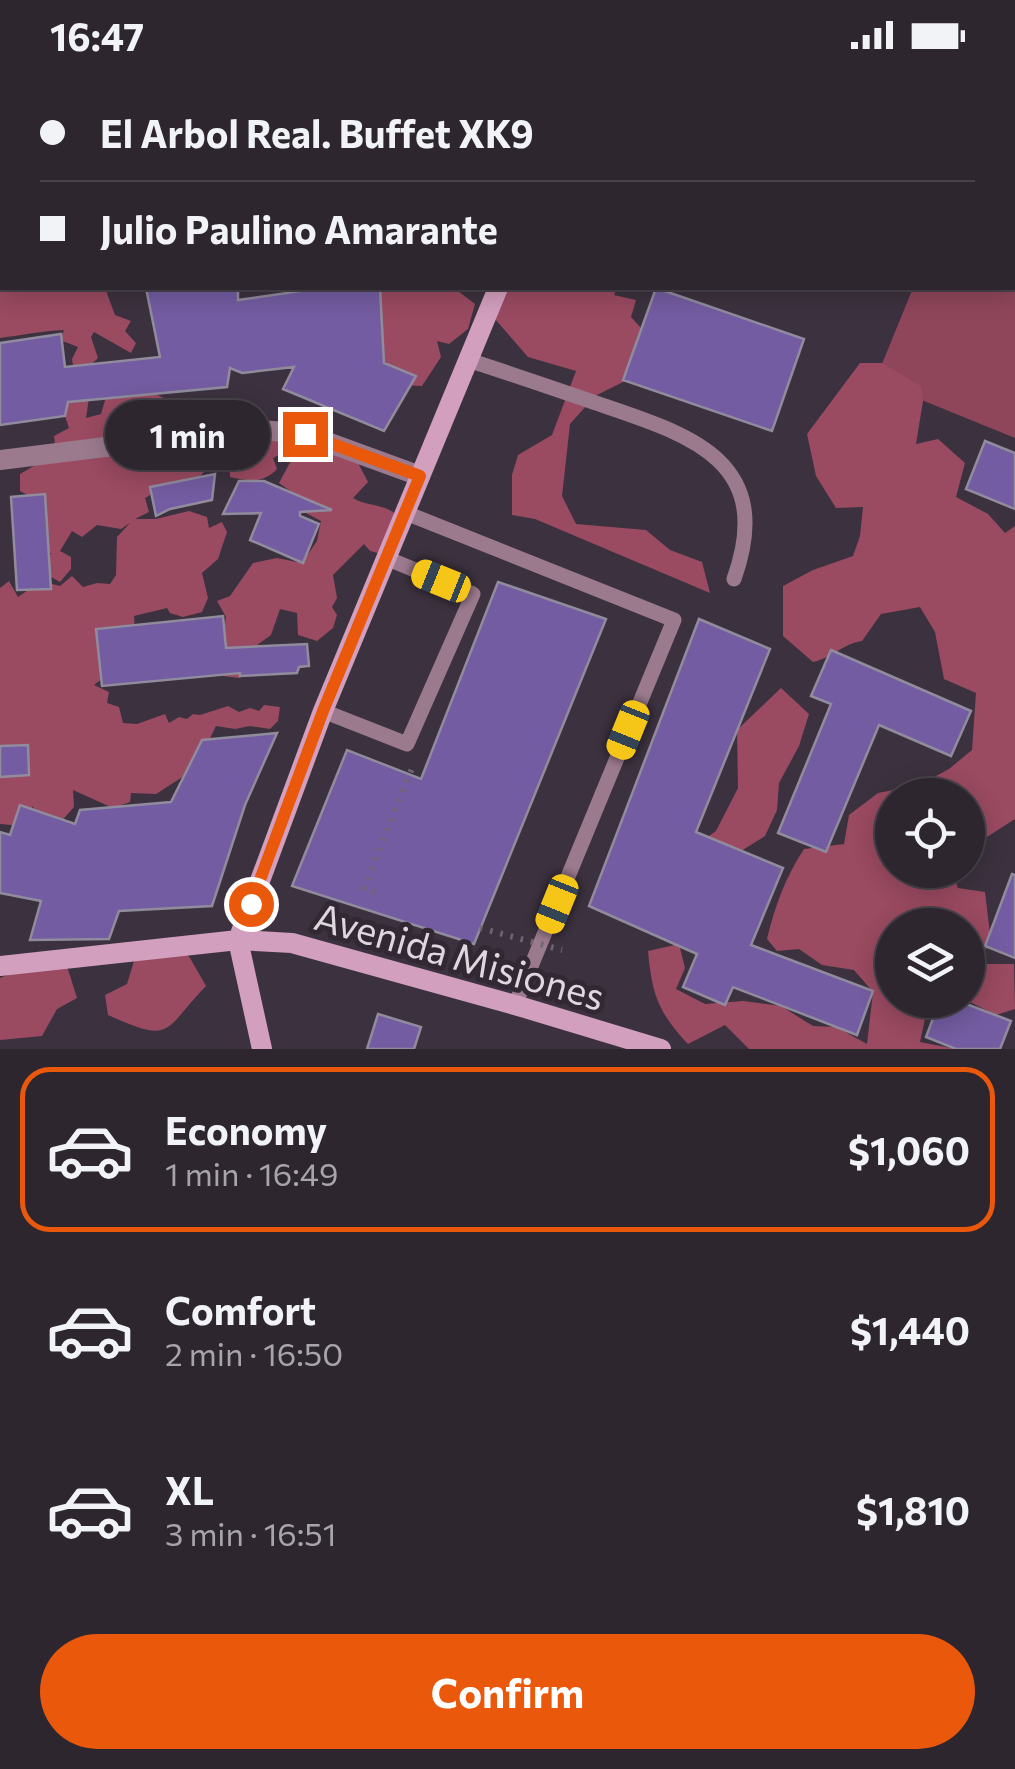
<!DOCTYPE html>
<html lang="en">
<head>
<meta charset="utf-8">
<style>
	:root { --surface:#2d262f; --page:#39323b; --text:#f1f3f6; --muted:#a7a5aa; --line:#48434b; --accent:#ea580c }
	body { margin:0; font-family:Commissioner,sans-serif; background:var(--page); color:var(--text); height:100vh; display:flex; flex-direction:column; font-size:38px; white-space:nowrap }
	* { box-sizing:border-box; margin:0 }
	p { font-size:32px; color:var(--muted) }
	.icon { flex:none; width:55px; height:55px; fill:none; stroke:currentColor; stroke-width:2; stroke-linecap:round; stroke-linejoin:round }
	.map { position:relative; height:979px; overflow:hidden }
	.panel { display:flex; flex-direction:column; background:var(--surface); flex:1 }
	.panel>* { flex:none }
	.guide { position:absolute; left:0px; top:0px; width:1015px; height:220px; box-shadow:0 5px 25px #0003,0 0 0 2px var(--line); display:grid; align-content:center; height:220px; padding:0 40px; background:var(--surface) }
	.controls { position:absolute; left:875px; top:708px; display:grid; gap:20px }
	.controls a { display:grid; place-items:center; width:110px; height:110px; border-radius:50%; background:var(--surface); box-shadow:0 5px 25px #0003,0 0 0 2px var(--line); font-size:50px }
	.end { position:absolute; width:45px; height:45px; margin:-22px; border:12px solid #ea580c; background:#fff; box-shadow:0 0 0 5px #fff }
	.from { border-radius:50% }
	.bubble { position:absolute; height:70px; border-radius:35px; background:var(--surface); box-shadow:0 5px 25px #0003,0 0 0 2px var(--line); font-size:32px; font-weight:700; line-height:70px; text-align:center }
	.car { position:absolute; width:30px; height:60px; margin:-30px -15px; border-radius:12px; box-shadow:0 0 8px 2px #0007; background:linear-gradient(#f5c518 24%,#345 0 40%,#f5c518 0 76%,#345 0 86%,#f5c518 0) }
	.guide b { display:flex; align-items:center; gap:35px; height:95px; font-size:38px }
	.guide b+b { border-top:2px solid var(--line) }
	.guide i { width:25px; height:25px; background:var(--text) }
	ul { padding:18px 0 0; list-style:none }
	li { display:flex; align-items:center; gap:30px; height:165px; margin:0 20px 15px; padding:0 20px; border:5px solid transparent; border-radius:30px }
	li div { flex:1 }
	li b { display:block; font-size:38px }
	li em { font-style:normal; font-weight:700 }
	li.current { border-color:var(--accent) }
	li>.icon { width:90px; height:90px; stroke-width:1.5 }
	.action { display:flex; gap:20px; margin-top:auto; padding:20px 40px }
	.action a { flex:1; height:115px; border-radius:60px; background:var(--accent); color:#fff; font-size:40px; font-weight:700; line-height:115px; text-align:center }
	.status { display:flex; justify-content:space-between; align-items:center; height:70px; padding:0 50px; background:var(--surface); direction:ltr }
	.status svg { height:28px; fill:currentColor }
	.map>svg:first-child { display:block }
	.green { fill:#8f465b }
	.forest { fill:#9a4a61 }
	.building { fill:#735ca1; stroke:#908b9d; stroke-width:2.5 }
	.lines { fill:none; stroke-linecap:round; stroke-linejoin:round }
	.path { stroke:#6f6671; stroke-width:6; stroke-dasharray:2.5 8; stroke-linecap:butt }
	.lane { stroke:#9b7a8e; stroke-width:15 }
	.street { stroke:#9b7a8e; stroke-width:20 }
	.secondary { stroke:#d39fbf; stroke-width:20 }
	.path-bridge { stroke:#6f6671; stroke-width:6; stroke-dasharray:2.5 8; stroke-linecap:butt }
	.route { stroke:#ea580c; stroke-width:12 }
	.labels { text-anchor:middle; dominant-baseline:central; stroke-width:10; stroke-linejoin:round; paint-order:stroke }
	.street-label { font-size:38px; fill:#ded7df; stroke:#322834 }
</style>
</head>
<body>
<div class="status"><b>16:47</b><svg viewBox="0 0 49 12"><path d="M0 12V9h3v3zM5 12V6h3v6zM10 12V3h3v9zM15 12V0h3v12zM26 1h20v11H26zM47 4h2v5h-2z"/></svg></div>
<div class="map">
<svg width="1015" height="979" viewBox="0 0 1015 979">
	<rect width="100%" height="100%" fill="#3c323f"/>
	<path class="green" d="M1013,162L1015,163V368L875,311L913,218H1012Z"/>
	<path class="forest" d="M0,154L2,218H105L115,245L131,251L125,261L136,273L131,283L94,262L91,267L98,288L83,302H74L72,289L78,277L60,270L64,260C42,261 22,265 0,268Z
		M372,218H454L475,234L468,259L449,274L437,271L441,287L422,316L400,315L353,264L374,244Z
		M498,218H617L614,225L636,230L631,247L659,278L635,306L595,326L570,354L562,426L576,454L646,460L670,480L702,492L710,523L535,449L512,445V405L518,385L552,365L576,301L528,287L488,241Z
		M860,293H882L921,316L923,331L916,374L938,369L965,393L956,427L988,444L1005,463L1015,456V749L968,779V725H892V800H951L958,818L985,822L990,864L981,894H1014L1015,939L996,945L966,930L968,855H892V930H929L920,972L956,979H749L725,955L688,974C658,942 652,924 648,881L679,874L685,898L676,919L705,934L743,931L781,936L813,956L836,957L867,974L873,922L854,900L822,895L799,879L777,881L767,869C775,836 785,808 804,779L844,774L849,745L878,723L919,715L949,699L972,680L976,623L944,609L935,562L920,537L881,544L862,571C842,574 832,588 813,592L783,566V516L813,500L853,486L860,466L863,437L836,438L816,406L807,364Z
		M126,311L164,328L179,346L171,359L158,362L159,380L169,369L188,367L207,388L204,402L185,422L170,414L145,428L149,442L135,449H156L189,441L207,447L209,458L222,452L227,462L218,489L202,503L208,528L202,542L183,547L170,543L167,538L134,546C138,574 115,600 94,615L109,622L107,633L119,637L123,653L137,654L165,644L169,653L179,647L187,649L193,644L200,645L228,636L239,642L250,638L259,641L264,635L280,637L278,651L270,659L250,656L235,659L216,656L195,699L156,724L131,723L130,732L113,738L73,720L74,737L59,754H38L33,736L23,756L0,754V518L9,511L18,527L41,511L60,516L72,506L83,517L97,513L110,514L116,505L117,467L130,453L121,459L97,455L82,467L72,461L60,481L71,487V499L60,512L39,500L46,485L52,484L37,477L33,428L20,421V404L56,383L54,366L69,358L65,346L69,322L90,321L86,348L101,344L108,320Z
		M247,367L280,370L286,381L273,388L277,399C263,414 248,411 230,407L229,382Z
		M300,374L363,378L359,395L368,412L353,428C368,437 383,433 397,445L382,484L370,481L364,474L333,505L337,528L332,537L337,545L333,558L317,571L298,565L297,543L280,539L271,565L257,575L263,599L239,608L223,606L218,595L226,547L217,531L230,526L253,493L277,488L302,493L317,471L321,451L306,443L307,433L279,413Z
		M781,618L809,644L799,676L779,713L777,740L765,766L741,781H688L716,761L738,718L737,660Z
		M176,873L190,888L206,916C162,962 173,974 108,945L105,925L127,914L134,891Z
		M66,893L77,928L57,939L42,966L0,970V908L27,897Z"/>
	<path class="building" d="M146,218H238V230L301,221L300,218H380L384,293L416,306L384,361L283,319L294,297L242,303L230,298L227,317L68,332L65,346L0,355V273L61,264L65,297L160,287Z
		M656,218L804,269L772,361L623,310Z
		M985,371L1015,383V439L966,419Z
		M215,404L212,430L170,439L156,446L150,417Z
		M239,411H264L332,440L300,442V446L319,454L303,493L250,470L261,443L223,444Z
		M45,424L51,519L17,520L11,427Z
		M498,512L606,549L474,874L292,816L347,680L421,709Z
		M223,546L226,578L307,574L309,596L299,597L297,603L240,606V603L102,616L96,559Z
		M699,549L770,579L696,762L783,798L751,875L873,921L857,965L733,917L725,935L683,917L697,884L589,836Z
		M831,580L971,641L951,686L879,655L826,782L778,763L831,634L811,626Z
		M277,663L245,735L212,836L119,841L109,869L30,870L41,831L0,823V762L10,765L20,735L75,754L80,740L171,732L202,670Z
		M28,675L29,705L0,707V676Z
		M1012,804L1015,805V888L985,876Z
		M940,930H956L1011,951L1000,979H956L926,967Z
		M378,944L421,957L414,979H367Z"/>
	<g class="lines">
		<path class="path" d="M375,822L364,818L413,696"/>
		<path class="lane" d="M468,290C512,304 555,319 599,334C691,365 776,391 734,509
			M406,443L674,550L515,935
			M323,641L407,674L473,524L386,488"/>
		<path class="street" d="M843,0L849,2
			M1012,73L1015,74
			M0,390L250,359L305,364L420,406"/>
		<path class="secondary" d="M592,2L593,0
			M0,896L238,870L292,873L515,935L661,979
			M262,979L238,870L323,641L498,218"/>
		<path class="path-bridge" d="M480,858L562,880"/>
	</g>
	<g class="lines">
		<path class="route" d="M251,834L323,641L420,406L305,364"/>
	</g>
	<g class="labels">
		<g class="street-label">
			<text transform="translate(460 885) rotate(16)">Avenida Misiones</text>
		</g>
	</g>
</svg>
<div class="controls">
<a><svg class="icon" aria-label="locate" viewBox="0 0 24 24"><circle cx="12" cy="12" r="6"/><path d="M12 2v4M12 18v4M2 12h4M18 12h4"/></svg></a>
<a><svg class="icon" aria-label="layers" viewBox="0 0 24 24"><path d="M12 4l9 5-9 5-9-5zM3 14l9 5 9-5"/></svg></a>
</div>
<i class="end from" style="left:251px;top:834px"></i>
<i class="end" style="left:305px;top:364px"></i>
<div class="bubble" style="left:105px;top:330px;width:165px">1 min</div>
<i class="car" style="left:441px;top:511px;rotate:292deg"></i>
<i class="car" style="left:628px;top:660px;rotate:202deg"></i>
<i class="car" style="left:557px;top:834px;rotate:202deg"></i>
<div class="guide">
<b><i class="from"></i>El Arbol Real. Buffet XK9</b>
<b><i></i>Julio Paulino Amarante</b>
</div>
</div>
<section class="panel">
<ul>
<li class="current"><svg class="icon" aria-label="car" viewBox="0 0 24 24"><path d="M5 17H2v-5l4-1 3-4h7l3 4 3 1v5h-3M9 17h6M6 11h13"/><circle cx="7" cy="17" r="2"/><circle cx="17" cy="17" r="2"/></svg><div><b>Economy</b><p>1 min · 16:49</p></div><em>$1,060</em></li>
<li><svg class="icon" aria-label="car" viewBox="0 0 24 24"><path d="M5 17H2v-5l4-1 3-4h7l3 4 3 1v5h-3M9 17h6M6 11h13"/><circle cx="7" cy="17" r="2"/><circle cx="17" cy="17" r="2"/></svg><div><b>Comfort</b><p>2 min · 16:50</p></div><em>$1,440</em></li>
<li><svg class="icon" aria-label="car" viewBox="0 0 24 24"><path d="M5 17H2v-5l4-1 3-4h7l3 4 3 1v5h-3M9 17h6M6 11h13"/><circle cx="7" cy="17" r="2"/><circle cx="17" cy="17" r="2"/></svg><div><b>XL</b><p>3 min · 16:51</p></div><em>$1,810</em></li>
</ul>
<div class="action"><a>Confirm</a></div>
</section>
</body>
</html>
